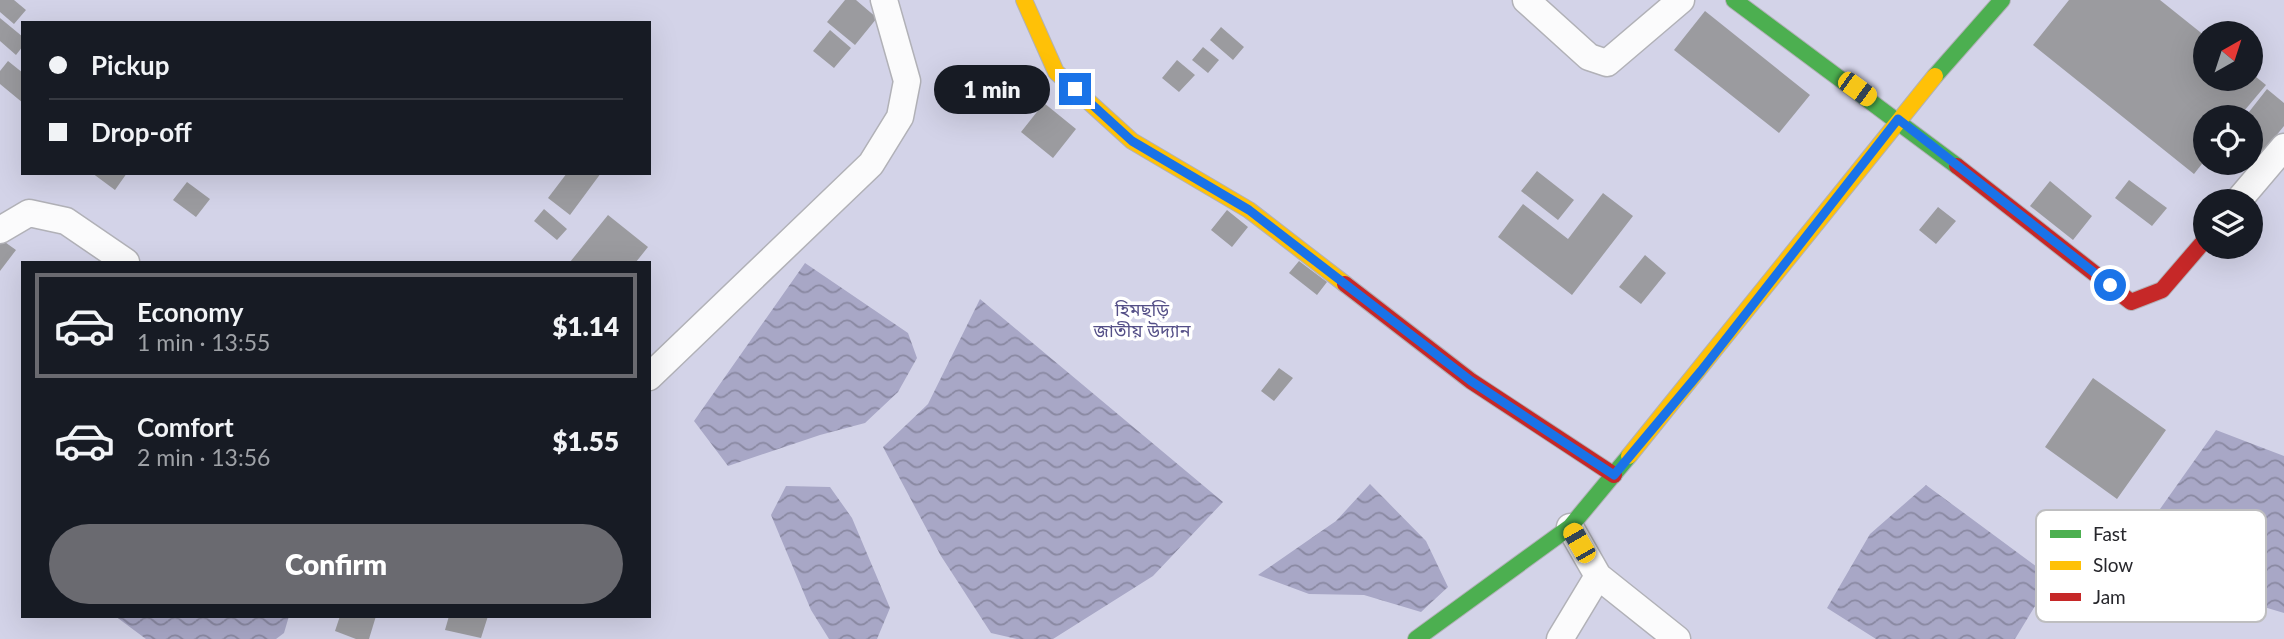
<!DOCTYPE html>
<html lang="en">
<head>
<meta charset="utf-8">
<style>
	:root { --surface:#171b24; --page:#20242c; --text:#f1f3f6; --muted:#9ea1a6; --line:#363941; --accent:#6a6a70 }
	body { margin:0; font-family:Lato,"Noto Sans Bengali",sans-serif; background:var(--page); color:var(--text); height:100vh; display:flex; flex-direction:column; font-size:26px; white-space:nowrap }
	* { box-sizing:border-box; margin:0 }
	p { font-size:23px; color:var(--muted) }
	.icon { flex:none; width:38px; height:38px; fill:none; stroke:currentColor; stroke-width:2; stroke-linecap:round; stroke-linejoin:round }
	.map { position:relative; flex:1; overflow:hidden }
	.drawer { position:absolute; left:21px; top:261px; width:630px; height:357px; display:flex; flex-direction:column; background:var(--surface); border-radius:0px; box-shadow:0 7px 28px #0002 }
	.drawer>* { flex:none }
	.hud { position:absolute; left:21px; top:21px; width:630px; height:154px; border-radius:0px; box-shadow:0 7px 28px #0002; display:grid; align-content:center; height:154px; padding:0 28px; background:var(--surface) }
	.needle { width:46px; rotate:39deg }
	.fabs { position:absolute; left:2193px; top:21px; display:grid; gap:14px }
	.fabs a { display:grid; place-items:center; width:70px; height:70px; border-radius:50%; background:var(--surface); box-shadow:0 7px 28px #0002; font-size:35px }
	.end { position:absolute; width:32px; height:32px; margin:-16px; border:9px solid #1a73e8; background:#fff; box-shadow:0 0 0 4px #fff }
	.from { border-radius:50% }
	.bubble { position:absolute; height:49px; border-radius:24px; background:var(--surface); box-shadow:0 7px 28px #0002; font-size:23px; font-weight:800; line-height:49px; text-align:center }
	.car { position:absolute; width:21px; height:42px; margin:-21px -10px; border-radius:9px; box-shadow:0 0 5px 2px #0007; background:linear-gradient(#f5c518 24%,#345 0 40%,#f5c518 0 76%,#345 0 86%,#f5c518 0) }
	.hud b { display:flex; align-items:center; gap:24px; height:66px; font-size:26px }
	.hud b+b { border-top:2px solid var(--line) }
	.hud i { width:18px; height:18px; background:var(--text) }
	ul { padding:12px 0 0; list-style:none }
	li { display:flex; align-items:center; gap:21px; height:105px; margin:0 14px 10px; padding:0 14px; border:4px solid transparent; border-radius:0px }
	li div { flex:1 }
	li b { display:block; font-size:26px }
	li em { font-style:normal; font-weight:800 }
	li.active { border-color:var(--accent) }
	li>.icon { width:63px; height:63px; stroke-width:1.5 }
	.primary-button { display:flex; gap:14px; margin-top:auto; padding:14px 28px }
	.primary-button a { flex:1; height:80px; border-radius:42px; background:var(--accent); color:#fff; font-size:28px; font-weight:800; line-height:80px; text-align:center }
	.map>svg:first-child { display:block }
	.park { fill:#d3d3e8; fill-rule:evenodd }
	.water { fill:url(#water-waves) }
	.building { fill:#9b9b9f }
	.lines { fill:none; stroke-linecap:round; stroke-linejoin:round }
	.street-casing { stroke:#b1b1b7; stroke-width:29 }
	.fast-casing { stroke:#b1b1b7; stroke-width:18 }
	.slow-casing { stroke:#b1b1b7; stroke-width:18 }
	.jam-casing { stroke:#b1b1b7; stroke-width:18 }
	.street { stroke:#fbfbfc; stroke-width:26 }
	.fast { stroke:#4caf50; stroke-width:16 }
	.slow { stroke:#ffc107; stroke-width:16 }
	.jam { stroke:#c62828; stroke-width:16 }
	.route { stroke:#1a73e8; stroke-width:9 }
	.labels { text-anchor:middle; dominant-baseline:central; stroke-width:7; stroke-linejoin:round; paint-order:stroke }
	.park-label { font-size:18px; fill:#544f87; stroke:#fff }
	.key { fill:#fff; stroke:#bebec0; stroke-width:2 }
	.key-label { font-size:19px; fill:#27272c }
</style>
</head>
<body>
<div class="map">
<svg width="2284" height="639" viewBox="0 0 2284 639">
	<defs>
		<pattern id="water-waves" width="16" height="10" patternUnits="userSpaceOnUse" patternTransform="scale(1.75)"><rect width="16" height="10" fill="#a8a7c6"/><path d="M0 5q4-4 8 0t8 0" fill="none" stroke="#8988a1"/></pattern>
	</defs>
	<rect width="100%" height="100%" fill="#e6e6ed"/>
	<path class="park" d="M0,0H2284V639H0ZM23,23H649V173H23ZM2205,33H2250V79H2205ZM2205,117H2250V163H2205ZM2205,201H2250V247H2205ZM23,262H649V616H23Z"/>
	<path class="water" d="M805,263L908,333L917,358L898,392L865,423L820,435L728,466L694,421Z
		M980,299L1223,502L1153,576L1053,639H1017L991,633L941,556L883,447L928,404Z
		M2216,430L2284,456V613L2121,564Z
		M1370,484L1426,541L1448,587L1421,612L1364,595L1309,594L1258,575L1336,521Z
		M1926,485L2052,578L2015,639H1876L1827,608L1870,534Z
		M786,486L830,487L852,518L890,608L877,639H829L811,610L771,515Z
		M115,616H289L284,633L276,639H146Z"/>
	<path class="building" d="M0,0H14L26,10L14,24L0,12Z
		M845,0H856L877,18L855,45L827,22Z
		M2069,0H2160L2205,36V79H2250V72L2266,85L2239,117H2205V160L2194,174L2033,45Z
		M1705,11L1810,95L1779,133L1674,50Z
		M0,18L23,37V46L16,55L0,41Z
		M1221,27L1244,47L1233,60L1210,40Z
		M830,30L851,48L834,68L813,51Z
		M1203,47L1219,60L1208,73L1192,60Z
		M1177,60L1195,75L1179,92L1162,78Z
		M8,61L23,73V103L0,84V71Z
		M2267,89L2284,103V126L2261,154L2250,145V117H2245Z
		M1044,103L1076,129L1053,158L1021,132Z
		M1537,171L1574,200L1558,220L1521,191Z
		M92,173H127L115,190Z
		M567,173H601L570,215L548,198Z
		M2129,180L2167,208L2152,226L2115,198Z
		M2050,181L2092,216L2073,240L2030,206Z
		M187,182L210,199L196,217L173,200Z
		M1603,193L1633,216L1572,295L1498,237L1523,204L1568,239Z
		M1938,207L1956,221L1936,244L1919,230Z
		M544,209L567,229L557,240L534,221Z
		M1227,210L1248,227L1232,247L1211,230Z
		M608,215L648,247L636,262H570Z
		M2,240L16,250L0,271V243Z
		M1645,255L1666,273L1641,304L1619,287Z
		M1299,261L1327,282L1317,295L1289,273Z
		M1279,368L1293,378L1274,401L1261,391Z
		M2093,378L2166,430L2117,499L2045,447Z
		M340,616H376L369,639H356L335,631Z
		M449,616H488L481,638L445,630Z"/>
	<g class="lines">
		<defs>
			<path id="street" d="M1526,0L1589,57L1607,63L1681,0
				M2238,201L2284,147
				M0,230L29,213L66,221L126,262
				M649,377L871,164L900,117L907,81L884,0
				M1570,527L1598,576L1677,639
				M1560,639L1598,576"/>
			<path id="fast" d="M1734,0L1957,166
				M1935,76L2002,0
				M1416,639L1570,527L1629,456"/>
			<path id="slow" d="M1024,0L1056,72L1132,141L1249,210L1345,284
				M1629,456L1935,76"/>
			<path id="jam" d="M1957,166L2131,302L2162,290L2205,240
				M1345,284L1471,381L1614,475"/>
		</defs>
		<use href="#street" class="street-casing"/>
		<use href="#fast" class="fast-casing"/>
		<use href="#slow" class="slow-casing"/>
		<use href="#jam" class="jam-casing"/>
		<use href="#street" class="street"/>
		<use href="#fast" class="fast"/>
		<use href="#slow" class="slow"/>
		<use href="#jam" class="jam"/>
	</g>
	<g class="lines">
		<path class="route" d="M1075,89L1132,141L1249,210L1471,381L1614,475L1701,371L1898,119L2110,285"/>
	</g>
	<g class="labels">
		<g class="park-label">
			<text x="1142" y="309">হিমছড়ি<tspan x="1142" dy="21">জাতীয় উদ্যান</tspan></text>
		</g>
	</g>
	<rect x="2036" y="510" width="230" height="112" rx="10" class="key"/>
	<rect x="2050" y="530" width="31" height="8" fill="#4caf50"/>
	<rect x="2050" y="561" width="31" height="9" fill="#ffc107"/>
	<rect x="2050" y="593" width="31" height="8" fill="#c62828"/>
	<g class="key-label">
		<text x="2093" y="541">Fast</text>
		<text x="2093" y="572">Slow</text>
		<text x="2093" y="604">Jam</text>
	</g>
</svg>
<div class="fabs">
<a><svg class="needle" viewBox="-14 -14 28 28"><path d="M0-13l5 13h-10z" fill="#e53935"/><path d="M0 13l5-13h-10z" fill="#9ea1a6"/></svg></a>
<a><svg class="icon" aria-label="locate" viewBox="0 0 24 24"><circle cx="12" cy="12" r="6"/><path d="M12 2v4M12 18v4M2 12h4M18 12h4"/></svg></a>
<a><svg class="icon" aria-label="layers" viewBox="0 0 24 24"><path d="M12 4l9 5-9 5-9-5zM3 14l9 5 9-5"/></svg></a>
</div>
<i class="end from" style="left:2110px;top:285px"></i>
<i class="end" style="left:1075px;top:89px"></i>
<div class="bubble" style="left:934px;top:65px;width:116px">1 min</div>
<i class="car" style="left:1857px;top:89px;rotate:126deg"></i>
<i class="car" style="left:1579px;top:543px;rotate:330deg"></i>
<div class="hud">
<b><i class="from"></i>Pickup</b>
<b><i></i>Drop-off</b>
</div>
<section class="drawer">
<ul>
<li class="active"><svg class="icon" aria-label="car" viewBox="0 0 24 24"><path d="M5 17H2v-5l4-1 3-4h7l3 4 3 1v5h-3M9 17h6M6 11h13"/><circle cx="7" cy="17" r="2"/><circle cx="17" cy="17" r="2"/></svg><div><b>Economy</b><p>1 min · 13:55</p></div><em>$1.14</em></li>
<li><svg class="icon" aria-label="car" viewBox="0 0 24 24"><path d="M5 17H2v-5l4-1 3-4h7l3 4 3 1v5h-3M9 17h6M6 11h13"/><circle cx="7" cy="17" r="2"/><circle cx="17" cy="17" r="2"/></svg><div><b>Comfort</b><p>2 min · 13:56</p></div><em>$1.55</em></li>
</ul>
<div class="primary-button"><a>Confirm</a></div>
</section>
</div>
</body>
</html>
